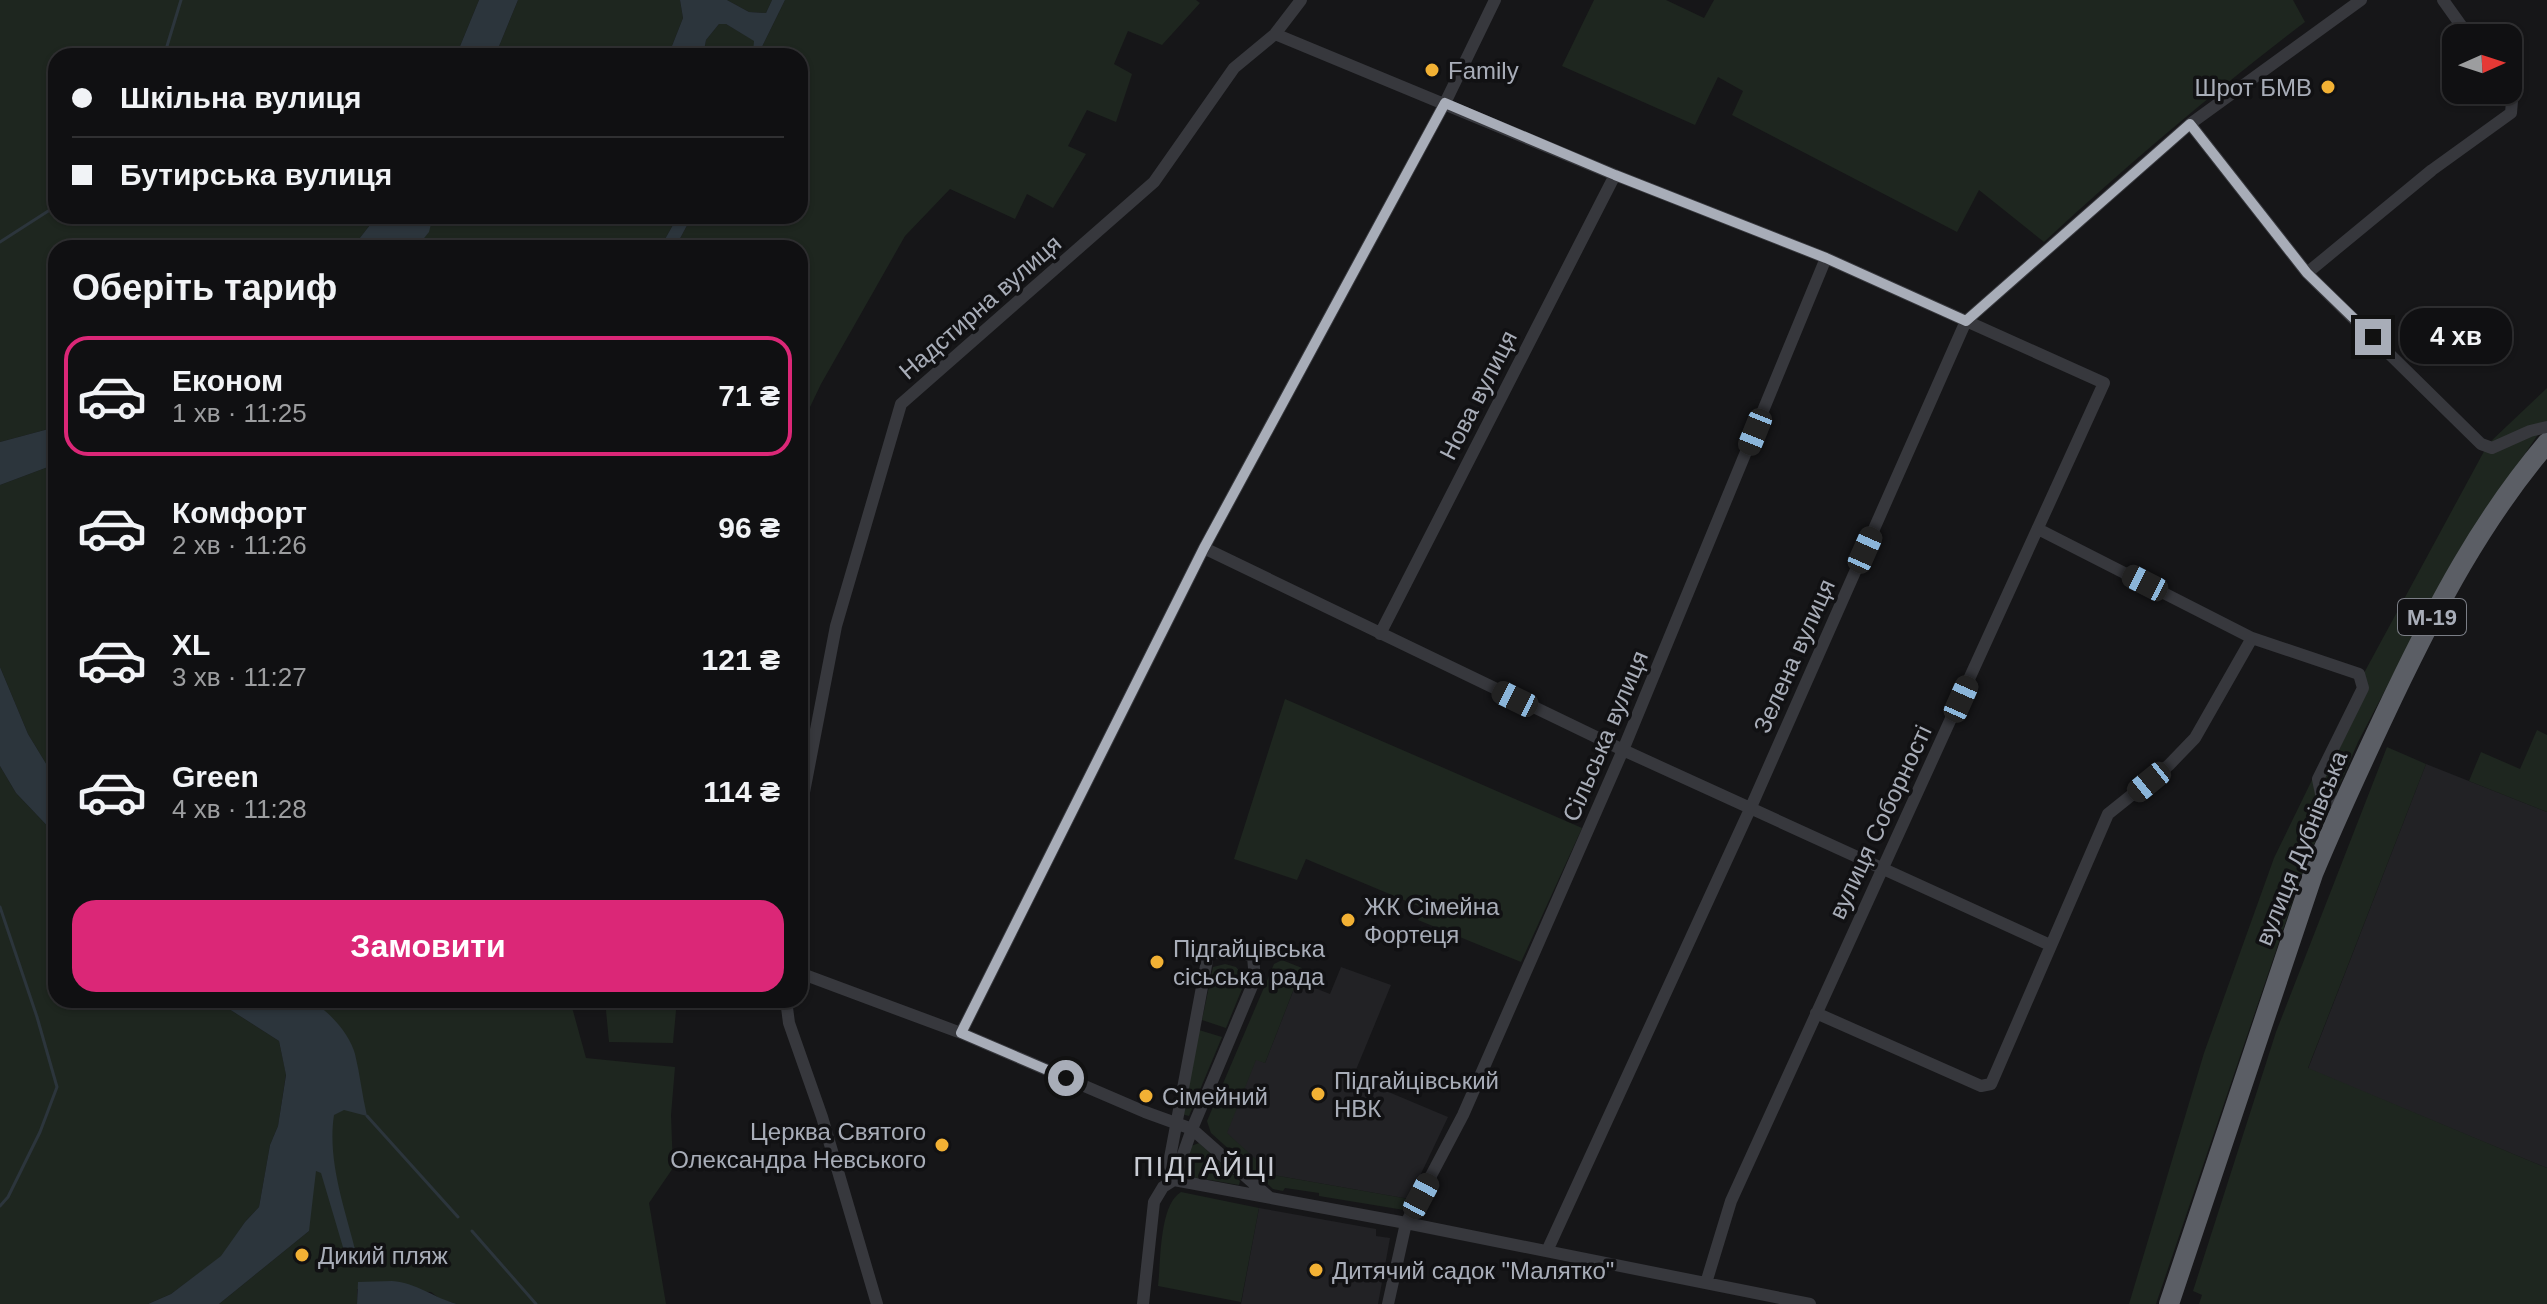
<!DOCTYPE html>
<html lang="uk">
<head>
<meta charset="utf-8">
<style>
	:root { --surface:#101012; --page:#1e1e20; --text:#f1f3f6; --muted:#9c9d9f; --line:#303032; --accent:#db2777 }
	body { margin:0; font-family:Arial,sans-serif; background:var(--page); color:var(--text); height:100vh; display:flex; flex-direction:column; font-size:30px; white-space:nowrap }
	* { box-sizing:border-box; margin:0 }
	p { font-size:26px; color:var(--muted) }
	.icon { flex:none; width:44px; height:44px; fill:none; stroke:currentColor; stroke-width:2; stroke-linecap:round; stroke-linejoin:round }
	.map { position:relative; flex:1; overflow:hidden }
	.sheet { position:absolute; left:48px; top:240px; width:760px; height:768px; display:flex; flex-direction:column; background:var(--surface); border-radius:24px; box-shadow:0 2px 6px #0004,0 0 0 2px var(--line) }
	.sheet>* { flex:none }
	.hud { position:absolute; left:48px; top:48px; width:760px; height:176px; border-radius:24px; box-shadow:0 2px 6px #0004,0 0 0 2px var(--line); display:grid; align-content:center; height:176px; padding:0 24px; background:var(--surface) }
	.needle { width:52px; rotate:87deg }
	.fabs { position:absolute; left:2442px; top:24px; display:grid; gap:16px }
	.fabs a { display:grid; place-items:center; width:80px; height:80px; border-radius:16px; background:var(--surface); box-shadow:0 2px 6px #0004,0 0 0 2px var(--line); font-size:40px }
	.end { position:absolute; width:36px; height:36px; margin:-18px; border:10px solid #a8adb8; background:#111; box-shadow:0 0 0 4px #111 }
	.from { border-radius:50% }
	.bubble { position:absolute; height:56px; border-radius:24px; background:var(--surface); box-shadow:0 2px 6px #0004,0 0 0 2px var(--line); font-size:26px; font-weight:600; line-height:56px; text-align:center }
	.car { position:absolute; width:24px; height:48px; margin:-24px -12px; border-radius:10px; box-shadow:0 0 6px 2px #0007; background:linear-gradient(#222 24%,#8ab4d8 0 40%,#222 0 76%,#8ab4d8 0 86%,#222 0) }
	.hud b { display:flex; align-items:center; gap:28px; height:76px; font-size:30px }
	.hud b+b { border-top:2px solid var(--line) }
	.hud i { width:20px; height:20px; background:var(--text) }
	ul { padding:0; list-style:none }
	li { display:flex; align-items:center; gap:24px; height:120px; margin:0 16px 12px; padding:0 8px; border:4px solid transparent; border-radius:24px }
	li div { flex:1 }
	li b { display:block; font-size:30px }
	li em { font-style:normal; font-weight:600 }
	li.current { border-color:var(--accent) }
	li>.icon { width:72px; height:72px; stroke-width:1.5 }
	h2 { padding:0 24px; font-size:36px; line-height:96px }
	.cta { display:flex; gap:16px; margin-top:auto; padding:16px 24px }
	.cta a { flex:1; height:92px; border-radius:24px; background:var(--accent); color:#fff; font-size:32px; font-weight:600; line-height:92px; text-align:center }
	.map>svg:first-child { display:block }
	.built { fill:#222225 }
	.green { fill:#1e261f }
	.water { fill:#2c353c }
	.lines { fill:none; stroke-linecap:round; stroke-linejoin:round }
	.stream { stroke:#2c353c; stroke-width:3 }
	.minor { stroke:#37383d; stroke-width:12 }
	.trunk { stroke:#5b5e65; stroke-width:20 }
	.route { stroke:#a8adb8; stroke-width:10 }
	.poi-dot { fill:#f2b134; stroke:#111113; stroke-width:3 }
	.labels { text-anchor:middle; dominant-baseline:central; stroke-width:7; stroke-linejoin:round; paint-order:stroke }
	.shield { fill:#111113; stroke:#7b7e86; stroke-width:2 }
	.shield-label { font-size:22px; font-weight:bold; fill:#a8adb8 }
	.poi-label { font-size:24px; fill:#a8adb8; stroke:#111113; text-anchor:start }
	.street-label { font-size:24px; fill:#a8adb8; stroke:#111113 }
	.quarter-label { font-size:28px; letter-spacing:2px; fill:#c9ccd4; stroke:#111113 }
</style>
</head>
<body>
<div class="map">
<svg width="2547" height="1304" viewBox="0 0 2547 1304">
	<rect width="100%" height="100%" fill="#161618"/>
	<path class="built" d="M2426,764L2547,812V1168L2308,1069Z
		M1341,967L1391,985L1353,1077L1448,1117L1409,1199L1273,1175L1226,1133L1256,1059L1265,1063L1297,981L1330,994Z
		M1259,1208L1376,1229V1236L1390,1238L1378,1304H1241Z"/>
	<path class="green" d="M0,0H479L456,56H56V216H377L352,248H56V427L0,442Z
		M518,0H680L683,18L668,56H495Z
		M727,0H772L766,13L749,12Z
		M785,0H1196L1200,3L1162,45L1128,31L1114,64L1132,74L1116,122L1087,110L1068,146L1086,154L1053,208L1027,194L1015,219L950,189L905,236L821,384L800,428V248H675L692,216H800V56H703L706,40L719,24H726L755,41L753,53L758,55Z
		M1594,0H1666L1704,18L1714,0H2293L2305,22C2214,91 2127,165 2044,242L1979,190L1957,232L1732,115L1743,91L1718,77L1695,125L1562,66Z
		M433,216H678L660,248H416L428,232Z
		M2547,388V426L2537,436L2453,560L2358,742L2304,868L2156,1304H2129L2204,1053L2274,858L2364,673L2488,444Z
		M56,464V780L28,734L0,667V485Z
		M1285,699L1582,828L1521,962L1418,920L1423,908L1306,859L1297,880L1234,859Z
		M2537,730L2547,735V812L2469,781L2481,752L2520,769Z
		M2387,747L2426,764L2308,1068L2547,1168V1304H2199L2202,1295L2193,1291L2276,1032Z
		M0,766L16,793L56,835V1000H215L279,1041L286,1074L278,1126L270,1145L259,1207L245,1222L222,1256L171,1294L148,1304H0Z
		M1282,960L1302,968L1265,1063L1256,1060L1227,1133L1273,1175L1409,1199L1404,1210L1319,1196V1193L1285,1188L1283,1191L1273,1189L1211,1133L1207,1121L1274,964Z
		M1225,964L1236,967L1246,979L1226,1028L1202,1020L1213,967Z
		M288,1000H570L586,1058L675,1067L671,1115L673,1168L649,1203L666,1304H457L440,1299L431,1292L357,1289V1304H219L309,1231Z
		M605,1000H677L673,1043L609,1042Z
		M1199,1030L1222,1037L1189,1116L1181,1114Z
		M1199,1143L1240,1181L1239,1185L1192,1177L1184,1165L1191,1146Z
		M1181,1192L1259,1208L1241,1302L1158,1286C1161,1261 1159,1205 1181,1192Z"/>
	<path class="water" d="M479,0H518L495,56H456Z
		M680,0H727L749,12L766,13L772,0H785L758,55L753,53L754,41L726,24H719L706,40L703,56H668L683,18Z
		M377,216H433L429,232L416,248H352Z
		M678,216H692L675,248H660Z
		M56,427V464L0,485V442Z
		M0,667L28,734L56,780V835L16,793L0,766Z
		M215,1000H306C325,1005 350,1034 355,1054C360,1074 362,1095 367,1116L344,1110L334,1115C327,1161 345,1209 356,1253L354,1265L345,1254L321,1173L316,1171L309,1231L219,1304H148L171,1294L221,1256L245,1222L259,1207L270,1145L278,1126L286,1075L279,1041Z
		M392,1281C417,1283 434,1298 457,1304H357L358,1282Z"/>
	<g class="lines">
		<path class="stream" d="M164,56L181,0
			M0,242L56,206
			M0,907L37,1017L57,1087L40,1132L8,1197L0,1206
			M367,1116L458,1217
			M472,1231L536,1304"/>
		<path class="minor" d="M2443,0L2470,38
			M1275,34L1615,175L1826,258L2104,383L1731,1201L1706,1283
			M2190,124L2307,273L2481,444L2492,448L2530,431L2547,427
			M2307,273L2432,170L2511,113L2512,101L2506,90
			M2038,529L2252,638L2359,674L2363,688L2318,779L2321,794L2341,806
			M1204,548L1623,750L2050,945
			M1380,634L1615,175
			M800,813L836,626L901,404L1154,182L1234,68L1275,34L1301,0
			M1233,948L1253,957L1255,979L1192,1129L1174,1180L1169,1163L1208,955Z
			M800,973L961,1033L1145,1112L1192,1129L1269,1197
			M786,1000L789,1023L822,1117L877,1304
			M1816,1013L1981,1086L1991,1084L2108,814L2169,765L2195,738L2252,638
			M961,1033L1204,548L1445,103L1495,0
			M1174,1180L1406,1223L1810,1304
			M1547,1251L1751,807L1966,321L2190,124L2361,0
			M1143,1304L1154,1202L1163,1187L1174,1180
			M1388,1304L1406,1223L1463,1115L1623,750L1826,258"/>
		<path class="trunk" d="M2169,1304L2313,874C2338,814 2365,756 2393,697C2437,605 2481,521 2547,443"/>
	</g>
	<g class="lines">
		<path class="route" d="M1066,1078L961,1033L1204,548L1445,103L1615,175L1826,258L1966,321L2190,124L2307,273L2373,337"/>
	</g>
	<g class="poi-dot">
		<circle cx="1432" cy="70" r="8"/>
		<circle cx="2328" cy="87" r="8"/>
		<circle cx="1348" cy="920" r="8"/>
		<circle cx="1157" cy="962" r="8"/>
		<circle cx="1318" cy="1094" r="8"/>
		<circle cx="1146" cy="1096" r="8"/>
		<circle cx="942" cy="1145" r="8"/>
		<circle cx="302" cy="1255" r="8"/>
		<circle cx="1316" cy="1270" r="8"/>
	</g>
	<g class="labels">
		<rect class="shield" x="2398" y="599" width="68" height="36" rx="6"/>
		<g class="shield-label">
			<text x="2432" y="617">М-19</text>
		</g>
		<g class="poi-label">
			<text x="1448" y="70">Family</text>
			<text x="2312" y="87" text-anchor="end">Шрот БМВ</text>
			<text x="1364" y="906">ЖК Сімейна<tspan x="1364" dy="28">Фортеця</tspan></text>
			<text x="1173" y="948">Підгайцівська<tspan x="1173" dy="28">сісьська рада</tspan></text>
			<text x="1334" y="1080">Підгайцівський<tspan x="1334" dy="28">НВК</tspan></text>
			<text x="1162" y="1096">Сімейний</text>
			<text x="926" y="1131" text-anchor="end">Церква Святого<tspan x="926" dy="28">Олександра Невського</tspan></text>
			<text x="318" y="1255">Дикий пляж</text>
			<text x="1332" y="1270">Дитячий садок "Малятко"</text>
		</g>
		<g class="street-label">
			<text transform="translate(980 307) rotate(-41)">Надстирна вулиця</text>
			<text transform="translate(1478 395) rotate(-63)">Нова вулиця</text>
			<text transform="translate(1794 656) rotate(-66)">Зелена вулиця</text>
			<text transform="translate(1605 736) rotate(-67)">Сільська вулиця</text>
			<text transform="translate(1880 822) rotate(-65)">вулиця Соборності</text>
			<text transform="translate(2301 848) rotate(-68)">вулиця Дубнівська</text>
		</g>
		<g class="quarter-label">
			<text x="1205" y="1166">ПІДГАЙЦІ</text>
		</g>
	</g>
</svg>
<div class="fabs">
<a><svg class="needle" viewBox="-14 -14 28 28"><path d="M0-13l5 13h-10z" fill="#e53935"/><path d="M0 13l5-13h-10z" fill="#9c9d9f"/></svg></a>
</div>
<i class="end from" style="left:1066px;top:1078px"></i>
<i class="end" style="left:2373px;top:337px"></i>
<div class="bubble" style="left:2400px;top:308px;width:112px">4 хв</div>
<i class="car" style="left:1755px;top:432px;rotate:202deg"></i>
<i class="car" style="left:1865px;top:550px;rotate:24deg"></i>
<i class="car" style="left:2145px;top:583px;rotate:297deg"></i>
<i class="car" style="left:1515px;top:699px;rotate:296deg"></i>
<i class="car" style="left:1961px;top:699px;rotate:24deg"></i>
<i class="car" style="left:2149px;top:782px;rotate:231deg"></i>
<i class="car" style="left:1421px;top:1196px;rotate:28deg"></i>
<div class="hud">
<b><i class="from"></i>Шкільна вулиця</b>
<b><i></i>Бутирська вулиця</b>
</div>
<section class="sheet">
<h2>Оберіть тариф</h2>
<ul>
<li class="current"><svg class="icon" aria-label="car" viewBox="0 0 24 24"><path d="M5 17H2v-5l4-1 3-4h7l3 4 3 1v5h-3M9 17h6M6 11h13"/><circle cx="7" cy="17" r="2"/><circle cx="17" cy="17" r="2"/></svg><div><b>Економ</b><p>1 хв · 11:25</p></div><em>71 ₴</em></li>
<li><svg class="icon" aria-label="car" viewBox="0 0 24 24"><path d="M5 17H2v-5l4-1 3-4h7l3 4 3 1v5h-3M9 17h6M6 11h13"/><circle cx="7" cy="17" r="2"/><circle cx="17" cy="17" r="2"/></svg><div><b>Комфорт</b><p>2 хв · 11:26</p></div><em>96 ₴</em></li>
<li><svg class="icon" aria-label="car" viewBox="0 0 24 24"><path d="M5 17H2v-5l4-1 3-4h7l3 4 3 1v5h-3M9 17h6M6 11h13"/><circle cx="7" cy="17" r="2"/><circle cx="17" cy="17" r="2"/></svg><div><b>XL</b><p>3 хв · 11:27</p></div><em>121 ₴</em></li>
<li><svg class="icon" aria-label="car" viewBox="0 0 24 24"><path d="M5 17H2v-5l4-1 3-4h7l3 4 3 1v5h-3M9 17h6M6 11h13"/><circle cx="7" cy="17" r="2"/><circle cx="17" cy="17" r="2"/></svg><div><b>Green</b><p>4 хв · 11:28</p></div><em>114 ₴</em></li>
</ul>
<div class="cta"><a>Замовити</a></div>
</section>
</div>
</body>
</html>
